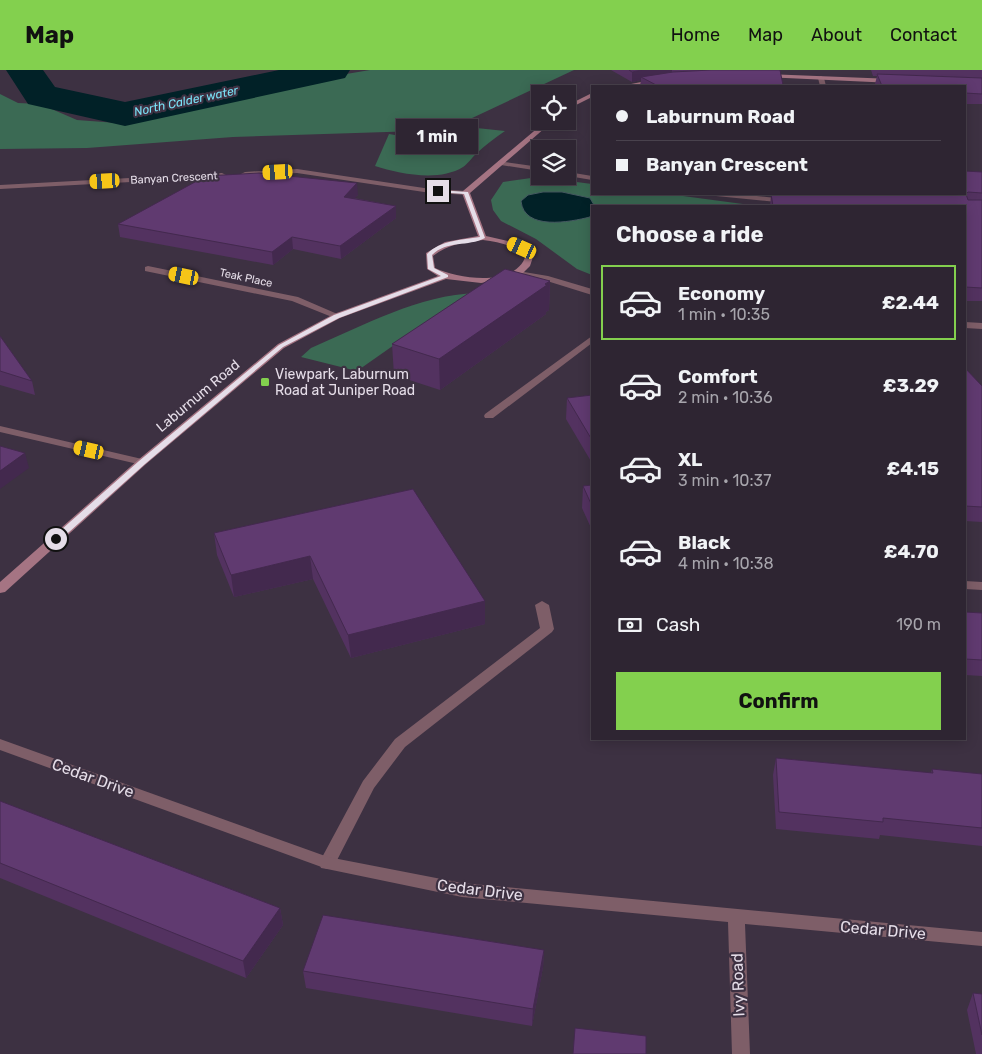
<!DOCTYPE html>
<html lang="en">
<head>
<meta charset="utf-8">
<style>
	:root { --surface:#2e2532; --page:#3a313e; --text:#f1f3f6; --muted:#a7a5ac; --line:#49424d; --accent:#83d04e }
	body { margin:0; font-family:Rubik,sans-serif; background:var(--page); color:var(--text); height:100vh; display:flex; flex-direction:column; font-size:19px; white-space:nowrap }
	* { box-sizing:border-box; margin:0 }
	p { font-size:16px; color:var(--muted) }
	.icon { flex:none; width:28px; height:28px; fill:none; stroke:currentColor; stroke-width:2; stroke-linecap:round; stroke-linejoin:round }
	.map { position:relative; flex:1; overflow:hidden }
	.side { position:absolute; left:591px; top:135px; width:375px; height:535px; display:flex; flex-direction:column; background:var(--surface); border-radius:0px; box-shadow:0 2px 12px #0003,0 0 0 1px var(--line) }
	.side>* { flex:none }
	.guide { position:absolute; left:591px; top:15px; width:375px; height:110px; border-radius:0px; box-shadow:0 2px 12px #0003,0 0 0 1px var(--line); display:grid; align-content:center; height:110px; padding:0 25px; background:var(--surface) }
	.tools { position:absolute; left:531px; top:15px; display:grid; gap:10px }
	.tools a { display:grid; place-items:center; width:45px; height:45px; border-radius:0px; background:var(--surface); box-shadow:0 2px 12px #0003,0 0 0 1px var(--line); font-size:25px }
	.end { position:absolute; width:22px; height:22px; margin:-11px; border:6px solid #e5dde8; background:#111; box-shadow:0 0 0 2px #111 }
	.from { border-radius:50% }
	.bubble { position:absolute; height:35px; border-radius:0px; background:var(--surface); box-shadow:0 2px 12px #0003,0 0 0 1px var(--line); font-size:16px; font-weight:700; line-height:35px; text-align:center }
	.car { position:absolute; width:15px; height:30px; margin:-15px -8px; border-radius:6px; box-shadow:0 0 4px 1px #0007; background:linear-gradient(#f5c518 24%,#345 0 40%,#f5c518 0 76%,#345 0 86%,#f5c518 0) }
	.guide b { display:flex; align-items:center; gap:18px; height:48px; font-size:19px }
	.guide b+b { border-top:1px solid var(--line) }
	.guide i { width:12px; height:12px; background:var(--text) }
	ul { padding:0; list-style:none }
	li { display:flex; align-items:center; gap:15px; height:75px; margin:0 10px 8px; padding:0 15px; border:2px solid transparent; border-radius:0px }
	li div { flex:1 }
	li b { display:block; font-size:19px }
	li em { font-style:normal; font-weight:700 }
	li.selected { border-color:var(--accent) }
	li>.icon { width:45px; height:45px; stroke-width:1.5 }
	h2 { padding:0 25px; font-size:22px; line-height:60px }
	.pay { display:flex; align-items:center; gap:12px; height:55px; padding:0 25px; font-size:19px }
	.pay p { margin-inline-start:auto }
	.primary-button { display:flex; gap:10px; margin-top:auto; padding:10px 25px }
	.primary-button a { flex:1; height:58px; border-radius:0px; background:var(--accent); color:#111; font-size:20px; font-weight:700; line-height:58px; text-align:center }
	header { display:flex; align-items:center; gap:30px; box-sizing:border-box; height:70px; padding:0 25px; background:var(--accent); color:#111 }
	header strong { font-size:24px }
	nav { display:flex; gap:28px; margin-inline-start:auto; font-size:18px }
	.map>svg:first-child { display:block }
	.green { fill:#3b6a54 }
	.water { fill:#012127; stroke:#455961 }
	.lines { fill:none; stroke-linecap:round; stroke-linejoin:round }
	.river { fill:#012127; fill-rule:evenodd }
	.lane { fill:#7e5e68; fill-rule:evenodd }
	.street { fill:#7e5e68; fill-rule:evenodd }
	.secondary { fill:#a57483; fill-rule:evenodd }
	.wall { fill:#533260 }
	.shaded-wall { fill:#43294e }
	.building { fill:#603a70; stroke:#43294e }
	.route { fill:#e5dde8 }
	.poi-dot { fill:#83d04e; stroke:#3d3142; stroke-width:2 }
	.labels { text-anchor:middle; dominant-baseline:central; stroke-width:4.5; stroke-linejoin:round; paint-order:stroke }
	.far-street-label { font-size:11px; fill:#e5dde8; stroke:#3d3142 }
	.far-water-label { font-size:12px; font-style:italic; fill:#7ae2f7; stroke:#3d3142 }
	.poi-label { font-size:14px; fill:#e5dde8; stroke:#3d3142; text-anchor:start }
	.street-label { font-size:14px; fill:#e5dde8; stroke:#3d3142 }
	.near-street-label { font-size:16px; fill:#e5dde8; stroke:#3d3142 }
</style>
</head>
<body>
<header>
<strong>Map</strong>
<nav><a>Home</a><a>Map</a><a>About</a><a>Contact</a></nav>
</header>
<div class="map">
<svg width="982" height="984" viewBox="0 0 982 984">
	<rect width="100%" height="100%" fill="#3d3142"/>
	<path class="green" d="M370,0H574L470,49L418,61L233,67L87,78L0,79V24L18,33L40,34L77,50L117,53L141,50L205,37L287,14Z
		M467,57L505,61C495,68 485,75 477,83C472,87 468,94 463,97C439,112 400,104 375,96L389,64L431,71Z
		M538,107L592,114V124H668L758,136H592V205L577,199L536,169L501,151L493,140L491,130L503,112Z
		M477,223L454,233L357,301L301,287L311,278C365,255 418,225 477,223Z"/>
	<path class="water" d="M543,122H562L590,128L594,135L590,147C570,152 524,161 521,131L528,125Z"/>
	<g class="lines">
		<path class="river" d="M6,0H43L55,17L125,32L279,0H350L345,8L125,56L28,34Z"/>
		<path class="lane" d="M542,531L549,535L554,559L552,562L405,677L374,718L333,798L327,799L321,798L319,793L363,711L395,669L540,558L535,535Z"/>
		<path class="street" d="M821,6L824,8L826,16H820L818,8Z
			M498,91L540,97V101L501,95H498Z
			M297,99L424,118L466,121L470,123L466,125L424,122L297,103L245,106L241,104L245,102Z
			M568,102L592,106V110L568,106Z
			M222,103L226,105L225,107L0,119V115Z
			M712,124H737L786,129L790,131L786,133L716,126Z
			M148,196L298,227L342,246L337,249L292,231L145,201V197Z
			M518,201L548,206L592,219V225L547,211L515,206L514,204Z
			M965,252L982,253V259L965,258Z
			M592,266V273L493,348H485L484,346L485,344Z
			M0,356L142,389L148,392L142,395L0,362Z
			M965,511L982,512V520L965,519Z
			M0,669L328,787L462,813L982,862V876L745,854L750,984H732L728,852L462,827L327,799L0,680Z"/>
		<path class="secondary" d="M766,4L893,9L896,11L893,13L764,7Z
			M656,9L659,11L658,12L634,16H621Z
			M592,23V27L568,39V35Z
			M546,51H553L470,123L486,166L517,173L534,184L530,196L523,203L512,208L481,213L446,209L340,248L284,278L146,394L5,522L0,523V512L138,390L278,274L334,244L438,206L427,199L426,183L445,172L478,166L462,123L463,121ZM483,170C499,172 513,175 526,185C516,218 459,209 435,198L433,186C448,174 465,172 483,170Z"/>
	</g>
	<path class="wall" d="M611,0H778L783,15V16H640L641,10L632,12Z
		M871,0H982V34H965V16H876L875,14L877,6H873Z
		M982,102V231H965V136H770L771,125H769V124H965Z
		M358,125L354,128L396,136V148L341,189L293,179L273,195L120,167L118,154Z
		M550,211L549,240L546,242V244L440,320L394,305L392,274Z
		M0,266L32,311L35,325L0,315Z
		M965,298L982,316V452L965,451Z
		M592,325V393L566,349L567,328Z
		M592,415V460L582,438L583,416Z
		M413,419L485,554L351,588L313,509L234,527L217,485L214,463Z
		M965,542L982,543V606L965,605Z
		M776,688L931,703L932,699L982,704V776L880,765L879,769L776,759L773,705Z
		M0,731L280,838L283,855L246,908L0,808Z
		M544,880L543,897L532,956L306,918L303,901Z
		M973,923L982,924V984H976L967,940Z"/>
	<path class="shaded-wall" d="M642,0H672V4L641,7V10L632,12V2Z
		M357,113L358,125L345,139L344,127Z
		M396,136V148L341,189L340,176Z
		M292,167L293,179L273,195L272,182Z
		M550,211L549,240L546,242V244L440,320L439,289Z
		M25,383L29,398L0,419V401Z
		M310,486L313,509L234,527L231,505Z
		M485,531V554L351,588L348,565Z
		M280,838L283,855L246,908L243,891Z
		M544,880L543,897L532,956L533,939Z"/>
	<path class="building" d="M629,0H642L632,2Z
		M711,0H780L783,15L710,16H658L641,7L673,2Z
		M877,4L982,8V24L965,23V16H882Z
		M965,101L982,102V123L968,122L966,124L968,130H982V218L965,217V136H773L771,124H867L927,125V124H965Z
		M259,103L357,113L344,127L396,136L340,176L292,167L272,182L118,154L206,106Z
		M505,199L550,211L545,214L547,215L439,289L392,274Z
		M0,266L32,311L0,301Z
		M965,298L982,316V437L965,436Z
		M592,325V370L567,328Z
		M0,376L25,383L0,401Z
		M592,415V436L583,416Z
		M413,419L485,531L348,565L310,486L231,505L214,463Z
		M965,542L982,543V590L965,589Z
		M776,688L933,703L932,699L982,704V758L883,748V752L779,742Z
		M0,731L280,838L243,891L0,793Z
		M323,845L544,880L533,939L303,901Z
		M973,923L982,924V965Z
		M575,958L646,966V984H573Z"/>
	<path class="route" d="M438,120L468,122L485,168C468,177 447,170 432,185L434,198L448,205V207L339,248L283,277L145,394L59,471H53V467L139,391L279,275L334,245L441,206L428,199L427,184C441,170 461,170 480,167L464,124L436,122Z"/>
	<rect class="poi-dot" x="260" y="307" width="10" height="10" rx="2.5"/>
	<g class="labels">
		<g class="far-street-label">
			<text transform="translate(174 108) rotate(-3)">Banyan Crescent</text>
			<text transform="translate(246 208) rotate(12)">Teak Place</text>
		</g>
		<g class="far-water-label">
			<text transform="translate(186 31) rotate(-12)">North Calder water</text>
		</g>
		<g class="poi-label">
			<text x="275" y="304">Viewpark, Laburnum<tspan x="275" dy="16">Road at Juniper Road</tspan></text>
		</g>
		<g class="street-label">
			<text transform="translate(198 326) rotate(-40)">Laburnum Road</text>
		</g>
		<g class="near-street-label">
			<text transform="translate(93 708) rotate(20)">Cedar Drive</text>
			<text transform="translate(480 820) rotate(7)">Cedar Drive</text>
			<text transform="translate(883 860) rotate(5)">Cedar Drive</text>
			<text transform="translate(738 915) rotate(-92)">Ivy Road</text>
		</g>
	</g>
</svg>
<div class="tools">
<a><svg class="icon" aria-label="locate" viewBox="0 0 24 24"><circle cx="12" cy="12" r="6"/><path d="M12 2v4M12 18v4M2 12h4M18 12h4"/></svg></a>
<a><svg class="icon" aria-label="layers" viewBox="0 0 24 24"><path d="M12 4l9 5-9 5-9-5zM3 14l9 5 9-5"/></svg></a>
</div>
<i class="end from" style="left:56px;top:469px"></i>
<i class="end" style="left:438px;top:121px"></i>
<div class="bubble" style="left:396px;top:49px;width:82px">1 min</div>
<i class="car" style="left:278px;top:102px;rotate:267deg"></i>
<i class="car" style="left:105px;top:111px;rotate:267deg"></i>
<i class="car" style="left:522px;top:178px;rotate:294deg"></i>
<i class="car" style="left:184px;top:206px;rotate:282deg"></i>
<i class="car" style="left:89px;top:380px;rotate:283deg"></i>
<div class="guide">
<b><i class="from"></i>Laburnum Road</b>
<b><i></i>Banyan Crescent</b>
</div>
<section class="side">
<h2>Choose a ride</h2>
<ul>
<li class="selected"><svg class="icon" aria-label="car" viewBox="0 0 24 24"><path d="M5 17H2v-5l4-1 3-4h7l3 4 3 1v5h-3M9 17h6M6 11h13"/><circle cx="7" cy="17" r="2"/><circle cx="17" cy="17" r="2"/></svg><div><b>Economy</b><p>1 min · 10:35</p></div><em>£2.44</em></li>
<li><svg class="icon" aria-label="car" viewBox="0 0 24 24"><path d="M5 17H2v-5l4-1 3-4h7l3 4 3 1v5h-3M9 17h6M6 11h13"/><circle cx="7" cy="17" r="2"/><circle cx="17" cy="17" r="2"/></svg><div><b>Comfort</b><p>2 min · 10:36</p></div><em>£3.29</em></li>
<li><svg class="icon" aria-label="car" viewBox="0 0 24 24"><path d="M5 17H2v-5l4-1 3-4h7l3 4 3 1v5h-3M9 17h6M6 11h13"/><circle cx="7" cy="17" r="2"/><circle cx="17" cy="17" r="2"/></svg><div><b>XL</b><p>3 min · 10:37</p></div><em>£4.15</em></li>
<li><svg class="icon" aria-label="car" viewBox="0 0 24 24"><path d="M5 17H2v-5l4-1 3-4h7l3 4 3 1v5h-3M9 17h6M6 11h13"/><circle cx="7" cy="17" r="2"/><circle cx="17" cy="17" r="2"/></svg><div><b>Black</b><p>4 min · 10:38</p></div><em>£4.70</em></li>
</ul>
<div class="pay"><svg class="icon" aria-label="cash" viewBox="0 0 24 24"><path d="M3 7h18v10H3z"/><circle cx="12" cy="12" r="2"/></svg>Cash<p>190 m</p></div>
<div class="primary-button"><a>Confirm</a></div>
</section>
</div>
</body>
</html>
